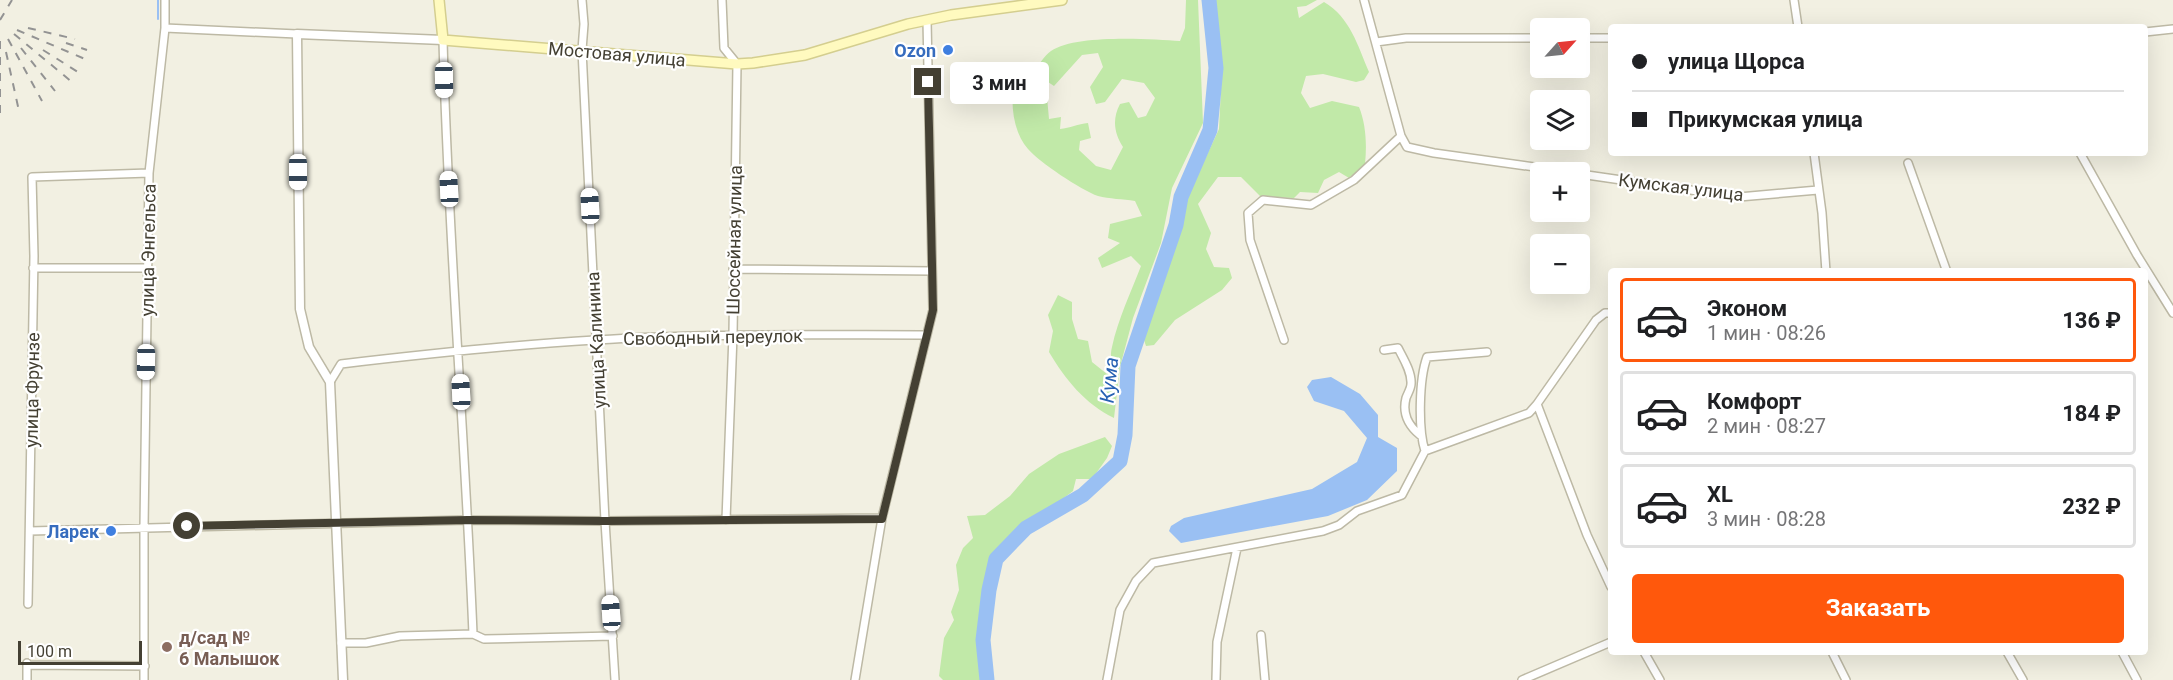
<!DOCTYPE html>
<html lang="ru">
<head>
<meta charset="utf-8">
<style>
	:root { --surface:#fff; --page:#f6f6f6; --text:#202124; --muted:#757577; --line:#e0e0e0; --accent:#ff580c }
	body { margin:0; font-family:Roboto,sans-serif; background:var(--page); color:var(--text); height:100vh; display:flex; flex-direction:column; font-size:22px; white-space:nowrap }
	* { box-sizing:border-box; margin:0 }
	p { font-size:20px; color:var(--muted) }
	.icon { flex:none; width:33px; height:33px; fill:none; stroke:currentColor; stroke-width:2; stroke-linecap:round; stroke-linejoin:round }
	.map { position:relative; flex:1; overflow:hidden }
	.drawer { position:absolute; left:1608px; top:268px; width:540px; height:387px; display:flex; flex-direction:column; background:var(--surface); border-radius:6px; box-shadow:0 6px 24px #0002 }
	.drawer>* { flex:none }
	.hud { position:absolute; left:1608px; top:24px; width:540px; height:132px; border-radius:6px; box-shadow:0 6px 24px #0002; display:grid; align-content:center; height:132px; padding:0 24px; background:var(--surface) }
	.needle { width:39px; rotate:63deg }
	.fabs { position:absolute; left:1530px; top:18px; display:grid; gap:12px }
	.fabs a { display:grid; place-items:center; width:60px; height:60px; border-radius:6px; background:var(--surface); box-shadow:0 6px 24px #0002; font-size:30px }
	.scale { position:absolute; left:18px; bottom:15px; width:124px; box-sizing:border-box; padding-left:6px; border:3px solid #444033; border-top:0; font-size:16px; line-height:21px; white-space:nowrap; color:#444033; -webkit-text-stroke:4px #fff; paint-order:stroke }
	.end { position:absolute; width:27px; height:27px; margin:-14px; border:8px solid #444033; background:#fff; box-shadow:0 0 0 3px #fff }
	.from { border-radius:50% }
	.bubble { position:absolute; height:42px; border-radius:6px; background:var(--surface); box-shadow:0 6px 24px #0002; font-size:20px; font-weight:700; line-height:42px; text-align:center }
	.car { position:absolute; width:18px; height:36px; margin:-18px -9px; border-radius:8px; box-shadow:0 0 4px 2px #0007; background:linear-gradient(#fff 24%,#345 0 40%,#fff 0 76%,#345 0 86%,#fff 0) }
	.hud b { display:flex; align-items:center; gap:21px; height:57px; font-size:22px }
	.hud b+b { border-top:2px solid var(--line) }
	.hud i { width:15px; height:15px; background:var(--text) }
	ul { padding:10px 0 0; list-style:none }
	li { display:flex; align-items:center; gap:18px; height:84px; margin:0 12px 9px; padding:0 12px; border:3px solid var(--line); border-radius:6px }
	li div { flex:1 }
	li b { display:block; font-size:22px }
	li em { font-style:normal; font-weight:700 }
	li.on { border-color:var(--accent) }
	li>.icon { width:54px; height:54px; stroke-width:1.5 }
	.primary-button { display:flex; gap:12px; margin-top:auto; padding:12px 24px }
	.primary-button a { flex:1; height:69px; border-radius:6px; background:var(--accent); color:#fff; font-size:24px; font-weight:700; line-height:69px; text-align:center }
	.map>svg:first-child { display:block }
	.green { fill:#c1e9a8 }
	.water { fill:#9ac0f3 }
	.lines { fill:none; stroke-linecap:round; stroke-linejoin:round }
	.stream { stroke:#9ac0f3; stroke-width:2 }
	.river { stroke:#9ac0f3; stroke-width:15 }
	.minor-casing { stroke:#bdb9a5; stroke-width:10 }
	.tertiary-casing { stroke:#bdb9a5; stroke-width:11 }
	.secondary-casing { stroke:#d4ce8f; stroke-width:12 }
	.minor { stroke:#fff; stroke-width:7 }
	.tertiary { stroke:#fff; stroke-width:8 }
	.secondary { stroke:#fffabf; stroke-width:9 }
	.rail { stroke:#939393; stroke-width:2; stroke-dasharray:8 8; stroke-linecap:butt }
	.route { stroke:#444033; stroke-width:8 }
	.shop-dot { fill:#3f7fe0; stroke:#fff; stroke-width:2 }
	.education-dot { fill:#8d6e63; stroke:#fff; stroke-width:2 }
	.labels { text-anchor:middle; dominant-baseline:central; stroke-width:4.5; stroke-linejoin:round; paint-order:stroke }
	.shop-label { font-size:18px; font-weight:bold; fill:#366cbe; stroke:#fff; text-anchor:end }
	.street-label { font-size:18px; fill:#444033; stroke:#fff }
	.education-label { font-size:18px; font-weight:bold; fill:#785e54; stroke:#fff; text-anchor:start }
	.water-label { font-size:20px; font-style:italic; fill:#2862b3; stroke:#fff }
</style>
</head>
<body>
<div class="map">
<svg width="2173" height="680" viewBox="0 0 2173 680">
	<rect width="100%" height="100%" fill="#f2f0e2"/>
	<path class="green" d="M1186,0H1198L1203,123L1172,188L1161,243L1133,318L1120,367L1114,418C1085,404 1065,379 1049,352L1053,331L1048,315L1058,295L1072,302V319L1078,339L1088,341L1092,362L1107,374C1114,363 1109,359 1112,347C1118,319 1131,292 1141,266L1131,256L1102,268L1098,258L1120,243L1108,238L1110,224L1142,216L1135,201C1123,199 1109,199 1098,196C1081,190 1039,162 1028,149C1015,135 1011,110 1013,92L986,81L994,70L1009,69L1035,93L1047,97L1049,119L1061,117L1060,129C1070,128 1078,124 1088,123L1091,138L1080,141L1079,150L1096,166L1111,170L1123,147C1114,133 1112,119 1120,104L1129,102L1138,118L1146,116L1155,98L1144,83L1122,79L1105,102L1096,104L1090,87L1103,67L1098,53L1082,55L1054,86L1033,72C1038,66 1044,56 1051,51C1076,34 1150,39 1180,41L1185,28Z
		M1214,0H1317L1306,6L1297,7L1299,18L1324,2C1350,17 1358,46 1369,72L1364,80L1356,82L1323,74L1306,76L1301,93L1310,108L1332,101L1359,107C1366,124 1367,145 1365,164L1349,178L1339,172L1324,180L1318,193L1300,192L1294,198L1261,197L1241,177H1218L1198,204L1211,233L1206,249L1214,267L1229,268L1232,278L1222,290L1175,320L1154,345L1146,346L1144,340L1181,230L1186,200L1219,129L1222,68Z
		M1105,437L1112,446L1107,458L1092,479H1076L1073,491L1060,501L1021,524L991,556L983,591L978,640L980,680H943L939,676L944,638L954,620L951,612L959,590L956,565L963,548L973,538L967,516L985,515L1010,496L1029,474L1059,454Z"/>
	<path class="water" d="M1331,377L1360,394L1378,415V437L1397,448V471L1367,500L1328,516L1181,543L1169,531L1171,526L1184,518L1312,489L1357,462L1367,438L1344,411L1314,401L1307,387L1312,380Z"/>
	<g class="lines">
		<path class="stream" d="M158,19V0"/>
		<path class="river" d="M987,680L983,640L989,590L996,559L1026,528L1083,495L1120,461L1125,435L1128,366L1176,225L1181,197L1210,130L1216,68L1209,0"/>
		<defs>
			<path id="minor" d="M582,0L584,24L582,50L605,521L615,680
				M722,0L724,48L737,64L733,335L726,520
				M1364,0L1401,136
				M1794,0L1798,27
				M165,28L297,34
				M2145,32L2173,29
				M1580,38H1611
				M443,40C448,238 465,436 473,634
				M1376,42L1406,38H1540
				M1814,153L1822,213L1826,272
				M2080,153L2137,255L2173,313
				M1908,163L1947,272
				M1580,174L1739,197L1818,190
				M33,268H148
				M733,269L932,271
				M1284,340L1250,240L1248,213L1263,200L1311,205L1354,180L1401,136L1407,147L1434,153L1570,172
				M1384,350L1398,348C1403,358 1412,372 1411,384C1411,388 1408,393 1406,398C1402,414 1408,425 1420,435
				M330,382L341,364C426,354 510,345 595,340C705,333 816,335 926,335
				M1537,404L1587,535L1611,587
				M1425,451L1529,413L1537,404L1596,320L1605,313H1611
				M30,531L468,520L605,521L882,518
				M28,604L34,256L32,177L149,173
				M1261,635L1265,680
				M341,643H366L400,636L473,634L484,639L613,636
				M1644,652L1660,680
				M1832,652L1846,680
				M2007,652L2023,680
				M2122,652L2137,680
				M27,665L145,666
				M27,680V663
				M144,680V527L149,173L165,28V0
				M855,680L882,518L933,310L927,20
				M1107,680L1120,610L1136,581L1153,563L1323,531L1339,525L1357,511L1402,495L1425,451C1418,429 1419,379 1427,357L1487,352
				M1216,680L1217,642L1237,548
				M1522,680L1611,642"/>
			<path id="tertiary" d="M343,680L330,382L309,347L300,309L297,34L443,40"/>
			<path id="secondary" d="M439,0L443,40L737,64L753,63L805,55L908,24L951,15L1062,0"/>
		</defs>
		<use href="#minor" class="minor-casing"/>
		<use href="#tertiary" class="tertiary-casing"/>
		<use href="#secondary" class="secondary-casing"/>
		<use href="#minor" class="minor"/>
		<use href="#tertiary" class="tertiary"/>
		<use href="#secondary" class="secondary"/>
		<path class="rail" d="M0,20L12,0
			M28,28L75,39
			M17,30L85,59
			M14,34L72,82
			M8,39L42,101
			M0,41V115
			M66,43L87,50
			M21,48L55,91
			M43,50L78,72
			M6,52L19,111"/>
	</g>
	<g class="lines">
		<path class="route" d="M187,526L468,520L605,521L882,519L933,310L928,82"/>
	</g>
	<g class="shop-dot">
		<circle cx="948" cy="50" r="6"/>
		<circle cx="111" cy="531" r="6"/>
	</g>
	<circle class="education-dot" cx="167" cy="647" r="6"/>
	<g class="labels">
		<g class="shop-label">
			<text x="936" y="50">Ozon</text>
			<text x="99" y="531">Ларек</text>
		</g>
		<g class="street-label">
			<text transform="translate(617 54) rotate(5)">Мостовая улица</text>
			<text transform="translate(1681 187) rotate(7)">Кумская улица</text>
			<text transform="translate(734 240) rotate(-89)">Шоссейная улица</text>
			<text transform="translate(148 250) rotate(-89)">улица Энгельса</text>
			<text transform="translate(713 337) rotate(-1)">Свободный переулок</text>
			<text transform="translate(596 340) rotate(-93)">улица Калинина</text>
			<text transform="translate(32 390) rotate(-89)">улица Фрунзе</text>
		</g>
		<g class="education-label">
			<text x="179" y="637">д/сад №<tspan x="179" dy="21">6 Малышок</tspan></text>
		</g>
		<g class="water-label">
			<text transform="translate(1109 380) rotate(-84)">Кума</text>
		</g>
	</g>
</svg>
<div class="fabs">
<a><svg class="needle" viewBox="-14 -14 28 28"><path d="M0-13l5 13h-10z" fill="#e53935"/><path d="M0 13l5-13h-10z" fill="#757577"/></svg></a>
<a><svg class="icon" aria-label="layers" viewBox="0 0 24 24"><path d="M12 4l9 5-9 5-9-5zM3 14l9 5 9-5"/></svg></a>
<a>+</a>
<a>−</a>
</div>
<div class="scale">100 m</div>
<i class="end from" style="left:187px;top:526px"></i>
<i class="end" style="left:928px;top:82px"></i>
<div class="bubble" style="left:950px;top:62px;width:99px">3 мин</div>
<i class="car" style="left:444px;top:80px;rotate:179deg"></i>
<i class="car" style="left:298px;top:172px;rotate:180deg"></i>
<i class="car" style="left:449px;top:189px;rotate:357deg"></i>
<i class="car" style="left:590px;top:206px;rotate:357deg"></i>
<i class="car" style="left:146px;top:362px;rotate:181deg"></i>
<i class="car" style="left:461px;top:392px;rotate:357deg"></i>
<i class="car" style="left:611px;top:613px;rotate:356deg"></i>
<div class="hud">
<b><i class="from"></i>улица Щорса</b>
<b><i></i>Прикумская улица</b>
</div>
<section class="drawer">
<ul>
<li class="on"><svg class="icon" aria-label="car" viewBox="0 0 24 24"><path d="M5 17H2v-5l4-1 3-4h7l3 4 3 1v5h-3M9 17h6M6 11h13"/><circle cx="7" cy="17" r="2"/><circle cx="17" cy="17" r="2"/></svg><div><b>Эконом</b><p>1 мин · 08:26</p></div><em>136 ₽</em></li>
<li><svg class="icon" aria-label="car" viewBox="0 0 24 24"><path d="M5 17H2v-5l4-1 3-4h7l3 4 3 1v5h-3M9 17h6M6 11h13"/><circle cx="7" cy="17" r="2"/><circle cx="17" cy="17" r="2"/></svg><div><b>Комфорт</b><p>2 мин · 08:27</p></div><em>184 ₽</em></li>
<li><svg class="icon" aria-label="car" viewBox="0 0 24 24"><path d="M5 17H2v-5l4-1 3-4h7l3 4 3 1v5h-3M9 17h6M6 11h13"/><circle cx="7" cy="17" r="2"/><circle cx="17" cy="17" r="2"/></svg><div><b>XL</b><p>3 мин · 08:28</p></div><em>232 ₽</em></li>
</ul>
<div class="primary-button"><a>Заказать</a></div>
</section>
</div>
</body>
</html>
